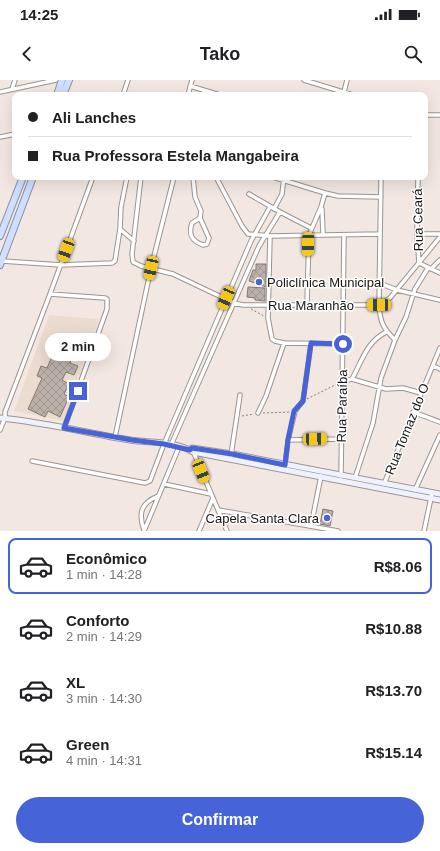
<!DOCTYPE html>
<html lang="pt">
<head>
<meta charset="utf-8">
<style>
	:root { --surface:#fff; --page:#f2f2f2; --text:#202124; --muted:#757577; --line:#e0e0e0; --accent:#4663d7 }
	body { margin:0; font-family:Arial,sans-serif; background:var(--page); color:var(--text); height:100vh; display:flex; flex-direction:column; font-size:15px; white-space:nowrap }
	* { box-sizing:border-box; margin:0 }
	p { font-size:13px; color:var(--muted) }
	.icon { flex:none; width:22px; height:22px; fill:none; stroke:currentColor; stroke-width:2; stroke-linecap:round; stroke-linejoin:round }
	.map { position:relative; height:451px; overflow:hidden }
	.drawer { display:flex; flex-direction:column; background:var(--surface); flex:1 }
	.drawer>* { flex:none }
	.banner { position:absolute; left:12px; top:12px; width:416px; height:88px; border-radius:8px; box-shadow:0 4px 16px #0002; display:grid; align-content:center; height:88px; padding:0 16px; background:var(--surface) }
	.end { position:absolute; width:18px; height:18px; margin:-9px; border:5px solid #4663d7; background:#fff; box-shadow:0 0 0 2px #fff }
	.from { border-radius:50% }
	.bubble { position:absolute; height:28px; border-radius:14px; background:var(--surface); box-shadow:0 4px 16px #0002; font-size:13px; font-weight:600; line-height:28px; text-align:center }
	.car { position:absolute; width:12px; height:24px; margin:-12px -6px; border-radius:5px; box-shadow:0 0 3px 1px #0007; background:linear-gradient(#f5c518 24%,#345 0 40%,#f5c518 0 76%,#345 0 86%,#f5c518 0) }
	.banner b { display:flex; align-items:center; gap:14px; height:38px; font-size:15px }
	.banner b+b { border-top:1px solid var(--line) }
	.banner i { width:10px; height:10px; background:var(--text) }
	ul { padding:7px 0 0; list-style:none }
	li { display:flex; align-items:center; gap:12px; height:56px; margin:0 8px 6px; padding:0 8px; border:2px solid transparent; border-radius:8px }
	li div { flex:1 }
	li b { display:block; font-size:15px }
	li em { font-style:normal; font-weight:600 }
	li.active { border-color:var(--accent) }
	li>.icon { width:36px; height:36px; stroke-width:1.5 }
	.primary-button { display:flex; gap:8px; margin-top:auto; padding:8px 16px }
	.primary-button a { flex:1; height:46px; border-radius:24px; background:var(--accent); color:#fff; font-size:16px; font-weight:600; line-height:46px; text-align:center }
	.status { display:flex; justify-content:space-between; align-items:center; height:28px; padding:0 20px; background:var(--surface); direction:ltr }
	.status svg { height:11px; fill:currentColor }
	header { display:flex; justify-content:space-between; align-items:center; height:52px; padding:0 16px; background:var(--surface); font-size:18px; font-weight:600 }
	.map>svg:first-child { display:block }
	.built { fill:#ecdbcf }
	.building { fill:url(#building-cross-hatch); stroke:#837a74 }
	.lines { fill:none; stroke-linecap:round; stroke-linejoin:round }
	.minor-casing { stroke:#9e948e; stroke-width:5.5 }
	.secondary-casing { stroke:#9e948e; stroke-width:7 }
	.trunk-casing { stroke:#8992ac; stroke-width:8 }
	.path { stroke:#867e7a; stroke-width:1; stroke-dasharray:2 2; stroke-linecap:butt }
	.minor { stroke:#fff; stroke-width:3.5 }
	.secondary { stroke:#eef2ff; stroke-width:5 }
	.trunk { stroke:#d0deff; stroke-width:6 }
	.route { stroke:#4663d7; stroke-width:5 }
	.poi-dot { fill:#4663d7; stroke:#fff; stroke-width:1.5 }
	.labels { text-anchor:middle; dominant-baseline:central; stroke-width:3; stroke-linejoin:round; paint-order:stroke }
	.street-label { font-size:13px; fill:#191513; stroke:#fff }
	.poi-label { font-size:13px; fill:#191513; stroke:#fff; text-anchor:start }
</style>
</head>
<body>
<div class="status"><b>14:25</b><svg viewBox="0 0 49 12"><path d="M0 12V9h3v3zM5 12V6h3v6zM10 12V3h3v9zM15 12V0h3v12zM26 1h20v11H26zM47 4h2v5h-2z"/></svg></div>
<header><svg class="icon" aria-label="back" viewBox="0 0 24 24"><path d="M15 5l-7 7 7 7"/></svg>Tako<svg class="icon" aria-label="search" viewBox="0 0 24 24"><circle cx="10" cy="10" r="6"/><path d="M15 15l6 6"/></svg></header>
<div class="map">
<svg width="440" height="451" viewBox="0 0 440 451">
	<defs>
		<pattern id="building-cross-hatch" width="8" height="8" patternUnits="userSpaceOnUse"><rect width="8" height="8" fill="#bbb1aa"/><path d="M0 0l8 8M0 8l8-8" fill="none" stroke="#a09791"/></pattern>
	</defs>
	<rect width="100%" height="100%" fill="#f3e8e1"/>
	<path class="built" d="M49,235L99,239L63,341L14,331Z"/>
	<path class="building" d="M256,184H266V207L249,201L253,190H256Z
		M248,207L265,208V221L255,220V218L247,217Z
		M60,258L78,266L70,283L78,286L74,295L66,292L62,300L69,304L64,314L69,317L60,337L48,331L45,337L28,329L42,298L37,296L41,286L47,288Z
		M323,429L333,431L330,446L320,444Z"/>
	<g class="lines">
		<defs>
			<path id="minor" d="M304,0L353,15
				M190,6L220,15
				M12,9L15,0
				M0,12L56,0
				M344,12L347,0
				M123,15L128,0
				M188,15L192,0
				M425,35H440
				M0,57L15,54
				M141,97L132,174L133,182L141,186L173,194L234,223L243,225H379L390,218L440,157
				M193,97L195,117L201,131L200,138L209,158L207,164L203,165C192,161 188,155 192,143L200,138
				M216,97L242,146L248,154L270,156L380,154
				M273,97L325,113L338,116L381,117
				M381,97L379,225C380,242 383,248 395,260
				M418,97L417,154L419,183L440,193
				M249,114L280,132L311,148
				M274,129L282,114L284,97
				M322,129L323,154
				M120,149L134,161
				M417,154H440
				M270,156L268,238L272,259L275,261L284,263L343,264
				M2,181L61,185L112,183L115,181L120,149L121,127L127,97
				M431,189L440,180
				M379,203L397,210L440,220
				M50,214L105,218L107,219V229L64,348
				M307,224L309,155L321,127L325,113
				M433,286L440,289
				M352,299C363,279 366,263 386,252
				M343,301L352,299L386,309L403,308L421,313
				M413,332L440,342
				M258,333L266,316L284,263
				M0,350L5,338V332L50,214L93,97
				M115,357L151,188L174,97
				M288,360L342,359
				M171,365L259,166L280,132
				M193,371L227,451
				M231,375L240,315
				M32,381L145,403L150,401L164,364L251,161L270,127
				M285,385L288,360L295,331L303,321L311,263
				M341,396L344,155
				M355,398L373,343L381,298L395,260L406,237L415,209L428,188
				M164,404L211,414
				M384,404L440,268
				M415,410L440,355
				M218,430L338,451
				M311,446L321,396
				M144,450C138,433 141,423 158,416
				M144,451L179,367
				M199,451L213,418
				M424,451L432,413"/>
			<path id="secondary" d="M0,338C44,342 87,353 130,360C150,363 176,361 193,372L440,420
				M189,370L192,368L232,374L440,414"/>
			<path id="trunk" d="M57,15L62,0
				M63,15L69,0
				M0,156L23,97
				M0,185L33,97"/>
		</defs>
		<use href="#minor" class="minor-casing"/>
		<use href="#secondary" class="secondary-casing"/>
		<use href="#trunk" class="trunk-casing"/>
		<path class="path" d="M251,229L264,236
			M307,319L339,303
			M263,333L290,332
			M242,336L254,334"/>
		<use href="#minor" class="minor"/>
		<use href="#secondary" class="secondary"/>
		<use href="#trunk" class="trunk"/>
	</g>
	<g class="lines">
		<path class="route" d="M78,311L64,348L132,360L164,364L190,370L192,368L232,374L285,385L288,360L294,331L303,321L311,263L343,264"/>
	</g>
	<g class="poi-dot">
		<circle cx="259" cy="202" r="4"/>
		<circle cx="327" cy="438" r="4"/>
	</g>
	<g class="labels">
		<g class="street-label">
			<text transform="translate(418 140) rotate(-91)">Rua Ceará</text>
			<text x="311" y="225">Rua Maranhão</text>
			<text transform="translate(342 326) rotate(-89)">Rua Paraíba</text>
			<text transform="translate(407 349) rotate(-68)">Rua Tomaz do O</text>
		</g>
		<g class="poi-label">
			<text x="267" y="202">Policlínica Municipal</text>
			<text x="319" y="438" text-anchor="end">Capela Santa Clara</text>
		</g>
	</g>
</svg>
<i class="end from" style="left:343px;top:264px"></i>
<i class="end" style="left:78px;top:311px"></i>
<div class="bubble" style="left:45px;top:253px;width:66px">2 min</div>
<i class="car" style="left:308px;top:164px;rotate:181deg"></i>
<i class="car" style="left:66px;top:170px;rotate:200deg"></i>
<i class="car" style="left:151px;top:188px;rotate:192deg"></i>
<i class="car" style="left:226px;top:218px;rotate:203deg"></i>
<i class="car" style="left:379px;top:225px;rotate:270deg"></i>
<i class="car" style="left:315px;top:359px;rotate:88deg"></i>
<i class="car" style="left:201px;top:391px;rotate:158deg"></i>
<div class="banner">
<b><i class="from"></i>Ali Lanches</b>
<b><i></i>Rua Professora Estela Mangabeira</b>
</div>
</div>
<section class="drawer">
<ul>
<li class="active"><svg class="icon" aria-label="car" viewBox="0 0 24 24"><path d="M5 17H2v-5l4-1 3-4h7l3 4 3 1v5h-3M9 17h6M6 11h13"/><circle cx="7" cy="17" r="2"/><circle cx="17" cy="17" r="2"/></svg><div><b>Econômico</b><p>1 min · 14:28</p></div><em>R$8.06</em></li>
<li><svg class="icon" aria-label="car" viewBox="0 0 24 24"><path d="M5 17H2v-5l4-1 3-4h7l3 4 3 1v5h-3M9 17h6M6 11h13"/><circle cx="7" cy="17" r="2"/><circle cx="17" cy="17" r="2"/></svg><div><b>Conforto</b><p>2 min · 14:29</p></div><em>R$10.88</em></li>
<li><svg class="icon" aria-label="car" viewBox="0 0 24 24"><path d="M5 17H2v-5l4-1 3-4h7l3 4 3 1v5h-3M9 17h6M6 11h13"/><circle cx="7" cy="17" r="2"/><circle cx="17" cy="17" r="2"/></svg><div><b>XL</b><p>3 min · 14:30</p></div><em>R$13.70</em></li>
<li><svg class="icon" aria-label="car" viewBox="0 0 24 24"><path d="M5 17H2v-5l4-1 3-4h7l3 4 3 1v5h-3M9 17h6M6 11h13"/><circle cx="7" cy="17" r="2"/><circle cx="17" cy="17" r="2"/></svg><div><b>Green</b><p>4 min · 14:31</p></div><em>R$15.14</em></li>
</ul>
<div class="primary-button"><a>Confirmar</a></div>
</section>
</body>
</html>
